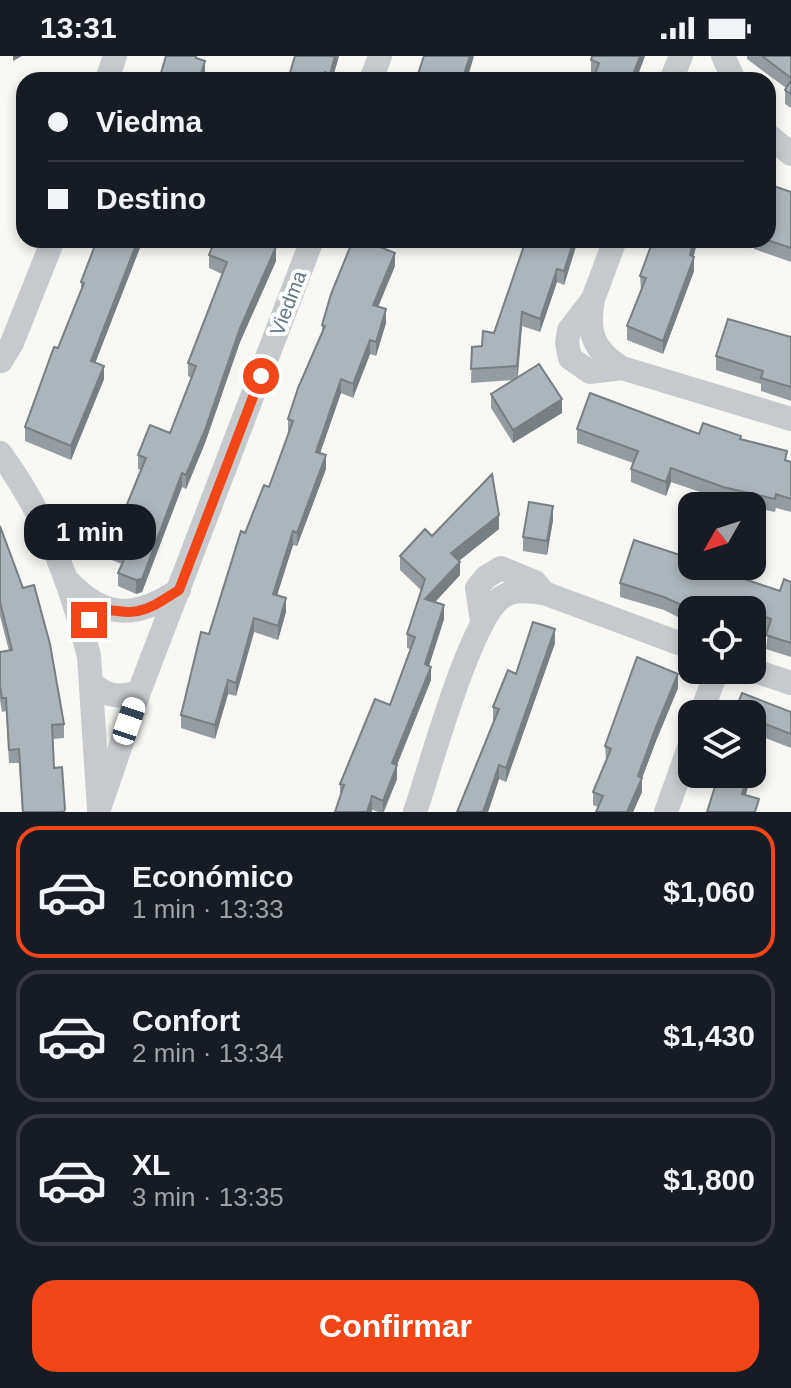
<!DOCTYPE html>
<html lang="es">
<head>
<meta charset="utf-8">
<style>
	:root { --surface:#171b24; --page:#242831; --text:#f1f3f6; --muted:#9ea1a6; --line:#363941; --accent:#f24618 }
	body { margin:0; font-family:Helvetica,sans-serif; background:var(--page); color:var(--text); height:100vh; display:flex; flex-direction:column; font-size:30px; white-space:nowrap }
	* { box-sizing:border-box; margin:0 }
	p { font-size:26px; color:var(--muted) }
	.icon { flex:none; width:44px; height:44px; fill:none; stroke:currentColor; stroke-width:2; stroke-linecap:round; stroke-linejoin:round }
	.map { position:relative; height:756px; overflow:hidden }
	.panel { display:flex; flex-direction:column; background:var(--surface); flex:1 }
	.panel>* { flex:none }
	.banner { position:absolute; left:16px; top:16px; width:760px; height:176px; border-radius:24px; box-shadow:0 4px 12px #0003; display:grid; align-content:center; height:176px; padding:0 32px; background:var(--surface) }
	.needle { width:52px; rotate:231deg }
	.tools { position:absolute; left:678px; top:436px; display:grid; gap:16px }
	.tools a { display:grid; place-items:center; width:88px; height:88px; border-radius:16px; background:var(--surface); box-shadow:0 4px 12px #0003; font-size:40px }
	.end { position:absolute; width:36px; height:36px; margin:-18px; border:10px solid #f24618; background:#fff; box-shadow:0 0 0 4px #fff }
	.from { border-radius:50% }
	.bubble { position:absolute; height:56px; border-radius:24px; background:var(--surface); box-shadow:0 4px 12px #0003; font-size:26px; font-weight:700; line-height:56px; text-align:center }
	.car { position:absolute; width:24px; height:48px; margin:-24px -12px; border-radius:10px; box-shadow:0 0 6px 2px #0007; background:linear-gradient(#fff 24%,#345 0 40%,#fff 0 76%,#345 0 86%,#fff 0) }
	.banner b { display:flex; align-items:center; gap:28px; height:76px; font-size:30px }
	.banner b+b { border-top:2px solid var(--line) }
	.banner i { width:20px; height:20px; background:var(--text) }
	ul { padding:14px 0 0; list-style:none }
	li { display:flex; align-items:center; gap:24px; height:132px; margin:0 16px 12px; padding:0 16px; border:4px solid var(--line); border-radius:24px }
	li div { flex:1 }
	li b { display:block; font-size:30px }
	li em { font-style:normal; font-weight:700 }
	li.selected { border-color:var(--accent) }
	li>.icon { width:72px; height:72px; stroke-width:1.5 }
	.cta { display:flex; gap:16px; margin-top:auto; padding:16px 32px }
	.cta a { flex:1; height:92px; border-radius:24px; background:var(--accent); color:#fff; font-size:32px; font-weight:700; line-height:92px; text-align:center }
	.status { display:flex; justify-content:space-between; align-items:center; height:56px; padding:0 40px; background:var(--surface); direction:ltr }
	.status svg { height:22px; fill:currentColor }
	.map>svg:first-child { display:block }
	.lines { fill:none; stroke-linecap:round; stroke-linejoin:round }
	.minor { stroke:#c6cacd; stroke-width:24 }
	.wall { fill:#949ca1 }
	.shaded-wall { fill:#787f83 }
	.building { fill:#acb5bb; stroke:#787f83; stroke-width:2 }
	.route { stroke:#f24618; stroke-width:10 }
	.labels { text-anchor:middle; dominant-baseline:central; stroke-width:8; stroke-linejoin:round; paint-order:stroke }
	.street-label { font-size:20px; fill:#637887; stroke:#fff }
</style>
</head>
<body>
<div class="status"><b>13:31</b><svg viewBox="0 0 49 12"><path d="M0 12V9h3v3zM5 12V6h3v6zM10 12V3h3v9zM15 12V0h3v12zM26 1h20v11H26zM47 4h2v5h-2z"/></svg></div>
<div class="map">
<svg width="791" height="756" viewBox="0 0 791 756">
	<rect width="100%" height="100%" fill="#f7f7f3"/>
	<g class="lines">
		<path class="minor" d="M723,0L734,24
			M107,24L115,0
			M371,24L380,0
			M671,24L681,0
			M768,79L791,98
			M615,184L593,243L569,274L567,287L570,302L590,316L622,312
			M593,243C587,276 593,295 622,312L791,363
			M1,305L12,287L53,184
			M0,397C45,457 71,528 89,600L99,753L139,636L312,184
			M69,526C106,564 137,562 179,534
			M482,565L477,532L486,521L501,512L535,526L544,537
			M752,614L791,627
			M91,627C108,641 118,642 139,636
			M701,658L717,614
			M415,756C430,713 470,563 502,541C514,533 530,535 544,537L692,592
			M666,756L692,683"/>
	</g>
	<path class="wall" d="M295,0H339L332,24H270L288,23Z
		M645,0L636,24H593L595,19L591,18V4Z
		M747,0H791V52L785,48V34L786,32L747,3Z
		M791,136V206L754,193V184H768Z
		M143,184L95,306L104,323L71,404L25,385V371L81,234V226Z
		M272,184L270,189L276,205L240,286L205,387L186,433L182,431L142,536L136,538L118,530V517L122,508L106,502V488L118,470L141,414L138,413V399L170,377L191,322L188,320V307L222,218L209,212V199Z
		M578,184L564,229L557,226L540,276L522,270L518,321L562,357L513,387L491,352V338L514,324L471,327L472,291L482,290Z
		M698,184L693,200L694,215L663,298L627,284V270L641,234L640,220Z
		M395,210L378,251L386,267L376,300L370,298L353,342L341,337L320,397L326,413L297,490L293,489L277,539L286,556L278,584L254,576L236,640L228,638L215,683L181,672V659L209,578L245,477L269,431L289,377H288V363L322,278V269Z
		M791,281V345L761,335V328L716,314V300Z
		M577,373L699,378L741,383L791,406V456L776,452L775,456L752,451V450L723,444L671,426L666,440L631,426V413L633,407L577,387Z
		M553,464L547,499L523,495V481Z
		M0,470L64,668V682L53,683L54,712L65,756H22L19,707H9L6,655L2,656L0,644V596L9,595L0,560Z
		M499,473L459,505L460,519L435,546L444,563L429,610L431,624L397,709V723L384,756H378L340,741V728L390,649L410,593L407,592V578L421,534L400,514V500L432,480Z
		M680,499L721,510V515L780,535L791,526V601L766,593L768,575L752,570V554H692V568L664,554L620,541V527Z
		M555,587L506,726L499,723L488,756H457L494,665L493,664V651L516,618Z
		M678,632L656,685L642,722V736L633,756H596L598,751L593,749V736L606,704L605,690Z
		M791,656V692L763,681L752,658Z"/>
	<path class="shaded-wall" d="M13,0H22L13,5Z
		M335,0H339L332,24H330V18Z
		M470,0H474L467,24H462Z
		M640,0H645L636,24H631Z
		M205,5V18L204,24H199Z
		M138,184H143L91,318V305Z
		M574,184H578L564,229V215Z
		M694,184H698L691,210L694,201V215L663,298V285Z
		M276,191V205L240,286L205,387L186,433V419L240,272Z
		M395,197V210L373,263V249Z
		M557,213V226L540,276V263Z
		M386,253V267L376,300V286Z
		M522,256V270L517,323V310Z
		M370,284V298L353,342V328Z
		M104,310V323L71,404V390Z
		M341,323V337L316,409V396Z
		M562,343V357L513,387V374Z
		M326,399V413L297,490V477Z
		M671,412V426L666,440V426Z
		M182,417V431L142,536L136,538V524Z
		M553,450V464L547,499V485Z
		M499,459V473L451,511V497Z
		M293,475V489L273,552V538Z
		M460,506V519L425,557V543Z
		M706,541V554H701Z
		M286,542V556L278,584V570Z
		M444,549V563L425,622V608Z
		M254,562V576L236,640V627Z
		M555,573V587L506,726V712Z
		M431,611V624L392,721V707Z
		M678,618V632L656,685L642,722V736L633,756H627L656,671Z
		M228,624V638L215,683V669Z
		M763,667V681L752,717V704Z
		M397,709V723L383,756V745Z
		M499,709V723L488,756H483Z
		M748,718H752L742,752V738Z
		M372,740V756H367Z"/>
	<path class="building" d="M166,0H196V2L205,5L199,24H159Z
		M295,0H335L330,18L325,16L322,24H270L273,18L288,23Z
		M424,0H470L462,24H416Z
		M592,0H640L631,24H593L599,7L591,4Z
		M762,0H791V22Z
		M791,24V38L785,34Z
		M771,129L791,136V192L767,184L768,137Z
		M97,184H138L91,305L104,310L71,390L25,371L54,291L58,292L84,227L81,226Z
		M215,184H267L266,188L276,191L240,272L205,374L186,419L182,417L142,523L136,524L118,517L127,497L106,488L114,469L118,470L146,402L138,399L150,369L170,377L196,310L188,307L227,206L209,199Z
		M353,184H363L395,197L373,249L386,253L376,286L370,284L353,328L341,323L316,396L326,399L297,477L293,475L273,538L286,542L278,570L254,562L236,627L228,624L215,669L181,659L201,576L209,578L241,475L245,477L264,429L269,431L293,365L288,363L298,332L325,270L322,269L331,238Z
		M526,184H574L564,215L557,213L540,263L522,256L517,310L471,313L472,291L482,290L483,275L494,277Z
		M653,184H694L690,199L694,201L663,285L627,270L646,222L640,220Z
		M728,263L791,281V331L761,322L763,315L716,300Z
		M539,308L562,343L513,374L491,338Z
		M590,337L699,378L703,367L741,380L740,383L787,395L785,404L791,406V443L776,438L775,443L723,431L671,412L666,426L631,413L638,395L577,373Z
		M492,418L499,459L451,497L460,506L425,543L444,549L425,608L431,611L392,707L397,709L383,745L372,740L367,756H335L344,729L340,728L375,643L390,649L415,581L407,578L425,523L400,500L425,473L432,480Z
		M529,446L553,450L547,485L523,481Z
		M0,470L23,532L34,529L50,588L64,668L52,669L54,712L62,711L65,753L64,756H23L19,693L9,694L6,642H2L0,630V596L12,594L0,546Z
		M634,484L680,499L684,489L692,492V510H719L717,514L780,535L784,523L791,526V587L766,579L771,563L752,556V554H745L706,541L701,554H692L664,541L620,527Z
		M533,566L555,573L506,712L499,709L483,756H457L499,653L493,651L508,614L516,618Z
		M637,601L678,618L656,671L638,720L642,722L627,756H596L603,740L593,736L611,693L605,690Z
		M742,637L791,656V678L763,667L752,704V658H734Z
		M719,718H748L742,738L759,743L755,756H707Z"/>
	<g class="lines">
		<path class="route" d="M89,564C105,545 118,560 138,555C153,552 166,542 179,534L261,320"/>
	</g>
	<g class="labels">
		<g class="street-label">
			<text transform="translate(288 247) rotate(-69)">Viedma</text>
		</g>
	</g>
</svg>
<div class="tools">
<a><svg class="needle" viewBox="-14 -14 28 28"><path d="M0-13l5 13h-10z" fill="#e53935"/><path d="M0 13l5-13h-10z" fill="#9ea1a6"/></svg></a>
<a><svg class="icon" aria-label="locate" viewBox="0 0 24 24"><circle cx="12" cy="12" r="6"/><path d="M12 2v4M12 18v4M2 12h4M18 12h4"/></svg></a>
<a><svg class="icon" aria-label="layers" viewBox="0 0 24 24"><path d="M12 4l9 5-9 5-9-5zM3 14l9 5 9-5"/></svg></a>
</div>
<i class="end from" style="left:261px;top:320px"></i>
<i class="end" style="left:89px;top:564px"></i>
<div class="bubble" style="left:24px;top:448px;width:132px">1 min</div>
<i class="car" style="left:129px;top:665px;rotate:19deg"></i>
<div class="banner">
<b><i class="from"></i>Viedma</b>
<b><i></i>Destino</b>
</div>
</div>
<section class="panel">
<ul>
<li class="selected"><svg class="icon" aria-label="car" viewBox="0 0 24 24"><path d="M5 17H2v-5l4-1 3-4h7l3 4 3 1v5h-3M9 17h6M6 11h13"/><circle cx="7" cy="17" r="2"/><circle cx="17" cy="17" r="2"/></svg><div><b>Económico</b><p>1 min · 13:33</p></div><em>$1,060</em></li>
<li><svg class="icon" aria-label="car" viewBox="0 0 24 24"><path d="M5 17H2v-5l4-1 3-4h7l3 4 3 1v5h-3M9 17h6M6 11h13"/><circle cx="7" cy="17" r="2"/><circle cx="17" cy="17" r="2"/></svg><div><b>Confort</b><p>2 min · 13:34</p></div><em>$1,430</em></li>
<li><svg class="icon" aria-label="car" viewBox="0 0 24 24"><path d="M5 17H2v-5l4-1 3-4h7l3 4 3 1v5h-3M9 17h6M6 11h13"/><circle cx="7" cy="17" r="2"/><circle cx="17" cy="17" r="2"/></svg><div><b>XL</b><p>3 min · 13:35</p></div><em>$1,800</em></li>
</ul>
<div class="cta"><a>Confirmar</a></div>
</section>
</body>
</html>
